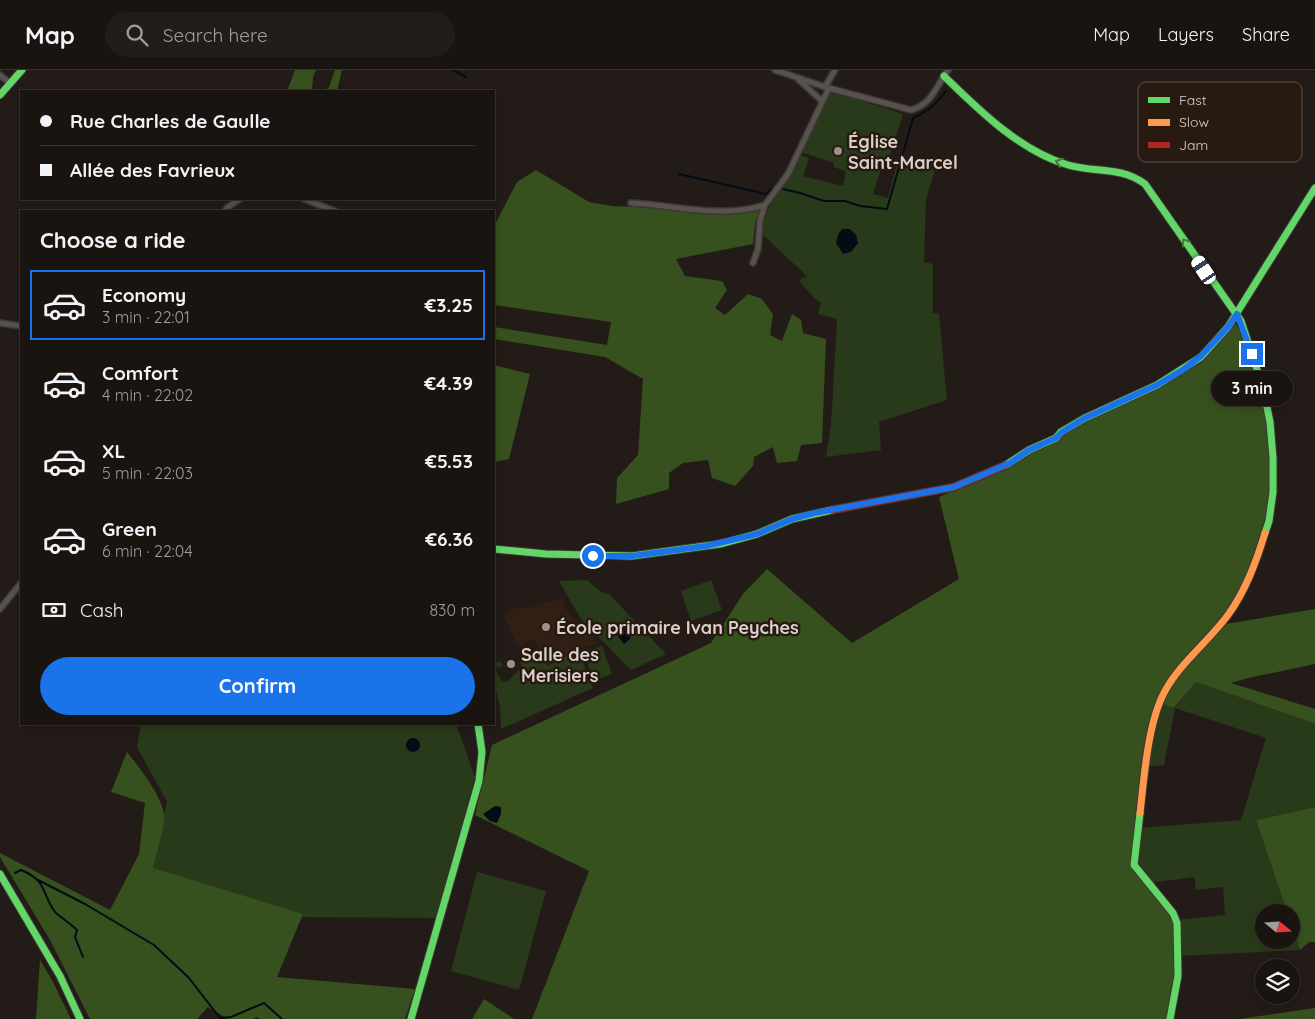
<!DOCTYPE html>
<html lang="en">
<head>
<meta charset="utf-8">
<style>
	:root { --surface:#1a1411; --page:#231d1a; --text:#f1f3f6; --muted:#9f9e9f; --line:#383331; --accent:#1a73e8 }
	body { margin:0; font-family:Quicksand,sans-serif; background:var(--page); color:var(--text); height:100vh; display:flex; flex-direction:column; font-size:19px; white-space:nowrap }
	* { box-sizing:border-box; margin:0 }
	p { font-size:16px; color:var(--muted) }
	.icon { flex:none; width:28px; height:28px; fill:none; stroke:currentColor; stroke-width:2; stroke-linecap:round; stroke-linejoin:round }
	.map { position:relative; flex:1; overflow:hidden }
	.side { position:absolute; left:20px; top:140px; width:475px; height:515px; display:flex; flex-direction:column; background:var(--surface); border-radius:0px; box-shadow:0 2px 8px #0003,0 0 0 1px var(--line) }
	.side>* { flex:none }
	.banner { position:absolute; left:20px; top:20px; width:475px; height:110px; border-radius:0px; box-shadow:0 2px 8px #0003,0 0 0 1px var(--line); display:grid; align-content:center; height:110px; padding:0 20px; background:var(--surface) }
	.needle { width:32px; rotate:108deg }
	.controls { position:absolute; left:1255px; top:834px; display:grid; gap:10px }
	.controls a { display:grid; place-items:center; width:45px; height:45px; border-radius:50%; background:var(--surface); box-shadow:0 2px 8px #0003,0 0 0 1px var(--line); font-size:25px }
	.end { position:absolute; width:22px; height:22px; margin:-11px; border:6px solid #1a73e8; background:#fff; box-shadow:0 0 0 2px #fff }
	.from { border-radius:50% }
	.bubble { position:absolute; height:35px; border-radius:18px; background:var(--surface); box-shadow:0 2px 8px #0003,0 0 0 1px var(--line); font-size:16px; font-weight:700; line-height:35px; text-align:center }
	.car { position:absolute; width:15px; height:30px; margin:-15px -8px; border-radius:6px; box-shadow:0 0 4px 1px #0007; background:linear-gradient(#fff 24%,#345 0 40%,#fff 0 76%,#345 0 86%,#fff 0) }
	.banner b { display:flex; align-items:center; gap:18px; height:48px; font-size:19px }
	.banner b+b { border-top:1px solid var(--line) }
	.banner i { width:12px; height:12px; background:var(--text) }
	ul { padding:0; list-style:none }
	li { display:flex; align-items:center; gap:15px; height:70px; margin:0 10px 8px; padding:0 10px; border:2px solid transparent; border-radius:0px }
	li div { flex:1 }
	li b { display:block; font-size:19px }
	li em { font-style:normal; font-weight:700 }
	li.active { border-color:var(--accent) }
	li>.icon { width:45px; height:45px; stroke-width:1.5 }
	h2 { padding:0 20px; font-size:22px; line-height:60px }
	.pay { display:flex; align-items:center; gap:12px; height:55px; padding:0 20px; font-size:19px }
	.pay p { margin-inline-start:auto }
	.primary-button { display:flex; gap:10px; margin-top:auto; padding:10px 20px }
	.primary-button a { flex:1; height:58px; border-radius:30px; background:var(--accent); color:#fff; font-size:20px; font-weight:700; line-height:58px; text-align:center }
	header { display:flex; align-items:center; gap:30px; box-sizing:border-box; height:70px; padding:0 25px; background:var(--surface); border-bottom:1px solid var(--line) }
	header strong { font-size:24px }
	nav { display:flex; gap:28px; margin-inline-start:auto; font-size:18px }
	.search { width:350px; height:45px; background:var(--page); display:flex; align-items:center; gap:12px; box-sizing:border-box; padding:0 18px; border-radius:28px; color:var(--muted); font-size:19px }
	.map>svg:first-child { display:block }
	.built { fill:#321f14 }
	.green { fill:#293a1a }
	.forest { fill:#36511e }
	.water { fill:#030c15 }
	.lines { fill:none; stroke-linecap:round; stroke-linejoin:round }
	.stream { stroke:#030c15; stroke-width:2 }
	.street-casing { stroke:#3d3734; stroke-width:8 }
	.fast-casing { stroke:#3d3734; stroke-width:9 }
	.slow-casing { stroke:#3d3734; stroke-width:9 }
	.jam-casing { stroke:#3d3734; stroke-width:9 }
	.street { stroke:#58524e; stroke-width:5 }
	.fast { stroke:#63d668; stroke-width:7 }
	.slow { stroke:#ff974d; stroke-width:7 }
	.jam { stroke:#b3261e; stroke-width:7 }
	.oneway { stroke:#46783c }
	.route { stroke:#1a73e8; stroke-width:6 }
	.poi-dot { fill:#9a918b; stroke:#291a11; stroke-width:2 }
	.labels { text-anchor:middle; dominant-baseline:central; stroke-width:5; stroke-linejoin:round; paint-order:stroke }
	.poi-label { font-size:18px; font-weight:bold; fill:#dad0ca; stroke:#291a11; text-anchor:start }
	.key { fill:#291a11; stroke:#5e5148; stroke-width:1 }
	.key-label { font-size:14px; fill:#dad0ca }
</style>
</head>
<body>
<header>
<strong>Map</strong>
<div class="search"><svg class="icon" aria-label="search" viewBox="0 0 24 24"><circle cx="10" cy="10" r="6"/><path d="M15 15l6 6"/></svg>Search here</div>
<nav><a>Map</a><a>Layers</a><a>Share</a></nav>
</header>
<div class="map">
<svg width="1315" height="949" viewBox="0 0 1315 949">
	<rect width="100%" height="100%" fill="#231b17"/>
	<path class="built" d="M562,529L567,541L599,573L578,580L546,596L543,590V582L540,583L534,569L519,577L503,545L520,536L521,539L529,536L530,538L540,533Z"/>
	<path class="green" d="M831,21L903,44L889,88L884,89L873,124L888,128L898,90L935,100L926,129L924,192L933,194V243L939,244L947,330L879,352L881,380L826,387L831,355L837,249L818,244L821,232L816,230L800,212L801,208L808,207L763,165C762,143 772,135 782,117C788,107 792,95 797,84L809,88L803,106L843,116L846,101L833,97L834,93L801,82Z
		M587,510L601,522L609,524L666,584L631,600L581,549L559,511Z
		M711,510L722,540L691,551L681,521Z
		M602,576L612,604L593,611L584,581Z
		M578,580L593,618L501,659L500,636L494,614V594L500,591L503,596L495,598L502,612L505,611L506,613L518,601L523,599L520,592L544,582L547,588L544,590L547,596Z
		M1196,612L1315,654V737L1256,750L1287,842H1264V870H1291V855L1300,880L1178,886L1176,850L1225,845L1223,817L1196,820L1194,807L1149,813L1134,795L1138,758L1241,750L1266,668L1175,638L1164,695L1145,697L1159,633L1175,638Z
		M141,654H456L475,707L436,848L296,847L150,797L167,732L137,677Z
		M477,802L546,821L519,920L451,901Z"/>
	<path class="forest" d="M295,0H316L313,7L312,21H287Z
		M335,0H342L337,21H324L329,17Z
		M536,100L589,132L612,136L638,137L723,145L760,140L755,153L753,174L676,189L685,206L722,211L727,220L715,238L725,245L748,224L762,229L773,244L770,265L782,271L792,244L801,250L803,263L826,269L822,373L801,375L797,391L777,393L773,377L754,387L753,396L735,416L712,408L708,390L683,393L669,403V419L616,434L617,408L638,385L643,309L605,287L494,269V257L607,275L611,252L494,235V156L517,112Z
		M1235,252L1267,315L1276,379L1277,423L1262,487L1245,524L1226,554L1315,539V594L1248,608L1231,613L1315,639V654L1196,612L1174,638L1159,633L1156,640L1134,795L1177,853L1178,906L1170,949H532L589,801L475,745L492,675L711,573L743,524L767,499L852,573L959,509L939,427L998,402L1094,345L1156,318L1202,292Z
		M494,295L530,304L509,389L494,392Z
		M127,682C138,696 166,730 164,749C163,765 156,782 153,798L303,844L277,907L415,919L405,949H261L256,947L254,949H228L208,937L197,949H90L50,870L0,787V783L110,840L139,784L145,733L111,722Z
		M1315,737V872H1309L1300,880L1291,855V842H1287L1256,750Z
		M40,890L53,912L71,949H36Z
		M484,929L514,949H472Z
		M1315,938V949H1240Z"/>
	<path class="water" d="M842,159H850L856,165L858,173L851,182L843,184L836,173L838,165Z
		M617,557H625L631,562L630,569L624,574L617,565Z
		M406 675a7 7 0 1 1 14 0a7 7 0 1 1-14 0Z
		M495,736L501,737V744L497,753L490,751L483,744Z"/>
	<g class="lines">
		<path class="stream" d="M453,0L466,7
			M679,104L766,124L773,118
			M783,119L800,123L824,131H845L860,136L887,139L913,48C928,41 936,34 946,21
			M15,803L21,800C48,811 41,823 55,842C60,847 70,853 77,860L75,867L83,887
			M38,810L85,834L154,875L189,908L220,948L231,947L264,933L282,949"/>
		<defs>
			<path id="street" d="M775,0L825,17L911,40C932,34 936,17 948,0
				M0,5L10,13
				M799,10L822,31
				M825,17L835,0
				M304,129L335,141
				M631,133C675,135 721,149 765,135
				M225,141L228,137L240,129
				M753,193L758,179L760,150L765,135L788,104L829,18
				M0,253L21,256
				M0,539L21,513"/>
			<path id="fast" d="M944,6C979,40 1020,81 1068,95C1096,103 1120,96 1145,114L1241,251L1263,318L1270,352L1273,388V422L1269,451L1265,463
				M0,25L22,0
				M1006,395L1029,380L1056,368L1061,362L1085,348L1157,315L1201,287L1228,257L1315,118
				M494,479L546,484L632,486L720,474L757,464L792,449L832,440
				M1140,743L1134,795L1173,843L1177,853L1178,906L1170,949
				M0,804L60,906L80,949
				M411,949L479,711L482,682L478,654"/>
			<path id="slow" d="M1140,743C1144,708 1148,651 1165,621C1181,592 1208,572 1228,545C1246,520 1256,492 1265,463"/>
			<path id="jam" d="M832,440L954,417L1006,395"/>
		</defs>
		<use href="#street" class="street-casing"/>
		<use href="#fast" class="fast-casing"/>
		<use href="#slow" class="slow-casing"/>
		<use href="#jam" class="jam-casing"/>
		<use href="#street" class="street"/>
		<use href="#fast" class="fast"/>
		<use href="#slow" class="slow"/>
		<use href="#jam" class="jam"/>
	</g>
	<defs><path id="oneway-chevron" d="M-2-3.5L2.5 0L-2 3.5" fill="none" stroke-width="1.6" stroke-linecap="round" stroke-linejoin="round" transform="scale(1.25)"/></defs>
	<g class="oneway">
		<use href="#oneway-chevron" transform="translate(1059 92) rotate(-160)"/>
		<use href="#oneway-chevron" transform="translate(1185 172) rotate(-124)"/>
	</g>
	<g class="lines">
		<path class="route" d="M593,486H632L706,476L757,464L792,449L814,443L954,417L1010,393L1029,380L1056,368L1062,362L1085,348L1157,315L1184,299L1201,286L1228,257L1237,244L1252,284"/>
	</g>
	<g class="poi-dot">
		<circle cx="838" cy="81" r="5"/>
		<circle cx="546" cy="557" r="5"/>
		<circle cx="511" cy="594" r="5"/>
	</g>
	<g class="labels">
		<g class="poi-label">
			<text x="848" y="71">Église<tspan x="848" dy="21">Saint-Marcel</tspan></text>
			<text x="556" y="557">École primaire Ivan Peyches</text>
			<text x="521" y="584">Salle des<tspan x="521" dy="21">Merisiers</tspan></text>
		</g>
	</g>
	<rect x="1138" y="12" width="164" height="80" rx="8" class="key"/>
	<rect x="1148" y="27" width="22" height="6" fill="#63d668"/>
	<rect x="1148" y="49" width="22" height="7" fill="#ff974d"/>
	<rect x="1148" y="72" width="22" height="6" fill="#b3261e"/>
	<g class="key-label">
		<text x="1179" y="35">Fast</text>
		<text x="1179" y="57">Slow</text>
		<text x="1179" y="80">Jam</text>
	</g>
</svg>
<div class="controls">
<a><svg class="needle" viewBox="-14 -14 28 28"><path d="M0-13l5 13h-10z" fill="#e53935"/><path d="M0 13l5-13h-10z" fill="#9f9e9f"/></svg></a>
<a><svg class="icon" aria-label="layers" viewBox="0 0 24 24"><path d="M12 4l9 5-9 5-9-5zM3 14l9 5 9-5"/></svg></a>
</div>
<i class="end from" style="left:593px;top:486px"></i>
<i class="end" style="left:1252px;top:284px"></i>
<div class="bubble" style="left:1211px;top:301px;width:82px">3 min</div>
<i class="car" style="left:1204px;top:200px;rotate:326deg"></i>
<div class="banner">
<b><i class="from"></i>Rue Charles de Gaulle</b>
<b><i></i>Allée des Favrieux</b>
</div>
<section class="side">
<h2>Choose a ride</h2>
<ul>
<li class="active"><svg class="icon" aria-label="car" viewBox="0 0 24 24"><path d="M5 17H2v-5l4-1 3-4h7l3 4 3 1v5h-3M9 17h6M6 11h13"/><circle cx="7" cy="17" r="2"/><circle cx="17" cy="17" r="2"/></svg><div><b>Economy</b><p>3 min · 22:01</p></div><em>€3.25</em></li>
<li><svg class="icon" aria-label="car" viewBox="0 0 24 24"><path d="M5 17H2v-5l4-1 3-4h7l3 4 3 1v5h-3M9 17h6M6 11h13"/><circle cx="7" cy="17" r="2"/><circle cx="17" cy="17" r="2"/></svg><div><b>Comfort</b><p>4 min · 22:02</p></div><em>€4.39</em></li>
<li><svg class="icon" aria-label="car" viewBox="0 0 24 24"><path d="M5 17H2v-5l4-1 3-4h7l3 4 3 1v5h-3M9 17h6M6 11h13"/><circle cx="7" cy="17" r="2"/><circle cx="17" cy="17" r="2"/></svg><div><b>XL</b><p>5 min · 22:03</p></div><em>€5.53</em></li>
<li><svg class="icon" aria-label="car" viewBox="0 0 24 24"><path d="M5 17H2v-5l4-1 3-4h7l3 4 3 1v5h-3M9 17h6M6 11h13"/><circle cx="7" cy="17" r="2"/><circle cx="17" cy="17" r="2"/></svg><div><b>Green</b><p>6 min · 22:04</p></div><em>€6.36</em></li>
</ul>
<div class="pay"><svg class="icon" aria-label="cash" viewBox="0 0 24 24"><path d="M3 7h18v10H3z"/><circle cx="12" cy="12" r="2"/></svg>Cash<p>830 m</p></div>
<div class="primary-button"><a>Confirm</a></div>
</section>
</div>
</body>
</html>
